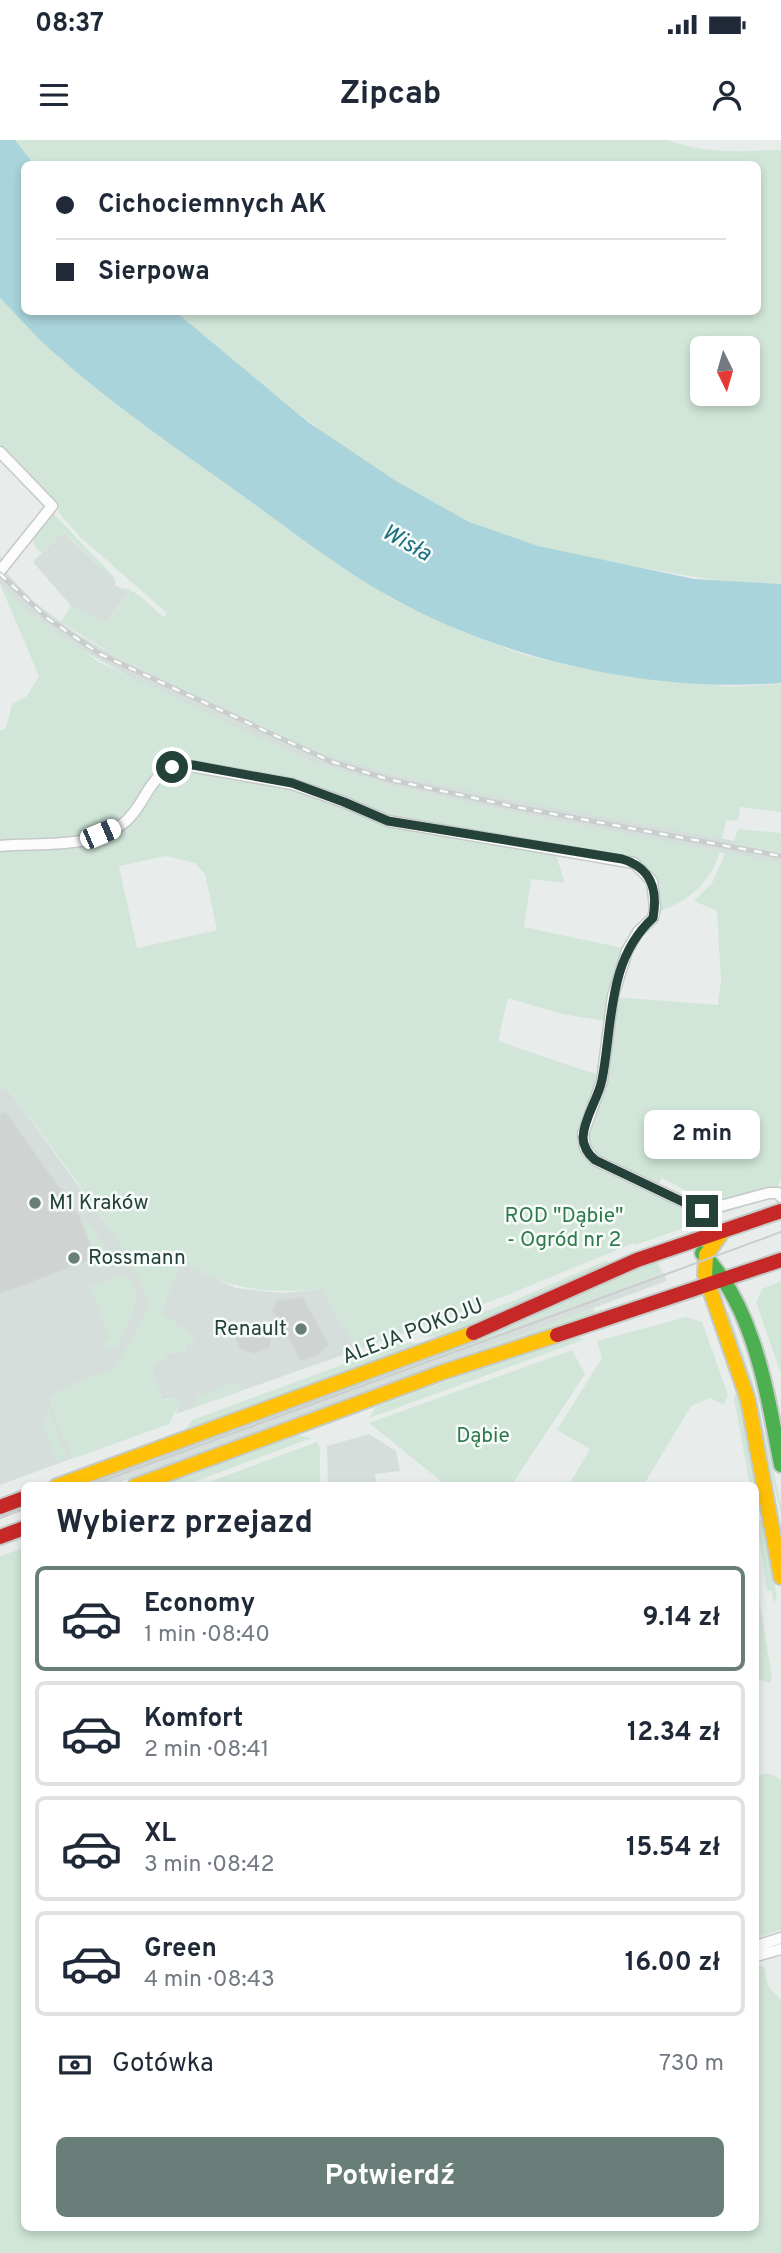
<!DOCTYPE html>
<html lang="pl">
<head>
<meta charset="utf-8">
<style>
	:root { --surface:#fff; --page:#f2f2f3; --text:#1f2937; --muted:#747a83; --line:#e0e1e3; --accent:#697e78 }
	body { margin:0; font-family:Overpass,sans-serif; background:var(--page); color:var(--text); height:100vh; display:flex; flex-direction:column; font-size:26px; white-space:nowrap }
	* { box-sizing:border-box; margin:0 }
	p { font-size:23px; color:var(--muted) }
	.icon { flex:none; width:38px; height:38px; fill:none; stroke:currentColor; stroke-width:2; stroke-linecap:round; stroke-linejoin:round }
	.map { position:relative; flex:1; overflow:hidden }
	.side { position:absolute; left:21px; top:1342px; width:738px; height:749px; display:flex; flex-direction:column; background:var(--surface); border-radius:10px; box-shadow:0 4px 10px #0003 }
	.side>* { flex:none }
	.top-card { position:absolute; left:21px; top:21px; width:740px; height:154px; border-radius:10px; box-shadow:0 4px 10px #0003; display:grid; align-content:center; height:154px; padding:0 35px; background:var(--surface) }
	.needle { width:46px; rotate:175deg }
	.controls { position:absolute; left:690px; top:196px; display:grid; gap:14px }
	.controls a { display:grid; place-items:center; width:70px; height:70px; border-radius:10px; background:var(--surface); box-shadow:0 4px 10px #0003; font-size:35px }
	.end { position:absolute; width:32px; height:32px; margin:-16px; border:9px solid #24423a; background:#fff; box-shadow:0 0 0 4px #fff }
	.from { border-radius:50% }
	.bubble { position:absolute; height:49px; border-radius:10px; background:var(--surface); box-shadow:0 4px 10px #0003; font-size:23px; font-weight:700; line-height:49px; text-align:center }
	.car { position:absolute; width:21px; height:42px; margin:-21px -10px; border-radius:9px; box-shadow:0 0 5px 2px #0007; background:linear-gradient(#fff 24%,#345 0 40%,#fff 0 76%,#345 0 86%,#fff 0) }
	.top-card b { display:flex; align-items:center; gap:24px; height:66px; font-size:26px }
	.top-card b+b { border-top:2px solid var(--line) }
	.top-card i { width:18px; height:18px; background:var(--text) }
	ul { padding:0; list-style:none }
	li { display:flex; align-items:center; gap:21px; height:105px; margin:0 14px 10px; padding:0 21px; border:4px solid var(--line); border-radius:10px }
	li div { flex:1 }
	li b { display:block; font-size:26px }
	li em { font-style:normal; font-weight:700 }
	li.selected { border-color:var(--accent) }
	li>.icon { width:63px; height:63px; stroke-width:1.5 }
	h2 { padding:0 35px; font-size:32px; line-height:84px }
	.pay { display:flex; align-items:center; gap:18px; height:77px; padding:0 35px; font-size:26px }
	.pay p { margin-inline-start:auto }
	.cta { display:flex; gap:14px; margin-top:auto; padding:14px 35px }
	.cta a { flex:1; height:80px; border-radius:10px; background:var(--accent); color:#fff; font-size:28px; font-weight:700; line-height:80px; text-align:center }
	.status { display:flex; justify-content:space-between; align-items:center; height:49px; padding:0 35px; background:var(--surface); direction:ltr }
	.status svg { height:19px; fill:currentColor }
	header { display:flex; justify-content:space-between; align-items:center; height:91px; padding:0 35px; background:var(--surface); font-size:32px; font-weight:700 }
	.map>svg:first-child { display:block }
	.built { fill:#d6dedb }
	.green { fill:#d1e6d8; fill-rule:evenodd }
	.water { fill:#a9d4db }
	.building { fill:#cfd4d2; stroke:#d1d6d4; stroke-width:2 }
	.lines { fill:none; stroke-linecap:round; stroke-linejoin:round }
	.street-casing { stroke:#c5cac8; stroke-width:13 }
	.fast-casing { stroke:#c3cbc8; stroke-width:18 }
	.slow-casing { stroke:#c3cbc8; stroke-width:18 }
	.jam-casing { stroke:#c3cbc8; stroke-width:18 }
	.street { stroke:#fcfcfc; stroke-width:10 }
	.fast { stroke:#4caf50; stroke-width:14 }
	.slow { stroke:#ffc107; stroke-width:14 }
	.jam { stroke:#c62828; stroke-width:14 }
	.tram { stroke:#c9cdcc; stroke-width:2 }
	.rail-casing { stroke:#c9cdcc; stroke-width:5 }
	.rail { stroke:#f7fbf9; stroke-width:2.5; stroke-dasharray:8; stroke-linecap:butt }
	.route { stroke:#24423a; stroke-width:9 }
	.poi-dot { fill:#697e78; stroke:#f7fbf9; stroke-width:2.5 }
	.labels { text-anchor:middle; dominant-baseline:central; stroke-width:5; stroke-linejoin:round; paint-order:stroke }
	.poi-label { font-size:21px; fill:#24423a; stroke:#f7fbf9; text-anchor:start }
	.park-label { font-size:21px; fill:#2d7a4b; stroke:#f7fbf9 }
	.street-label { font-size:21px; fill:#24423a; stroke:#f7fbf9 }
	.water-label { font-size:23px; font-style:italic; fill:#1c6f80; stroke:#f7fbf9 }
</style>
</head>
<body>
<div class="status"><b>08:37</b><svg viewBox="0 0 49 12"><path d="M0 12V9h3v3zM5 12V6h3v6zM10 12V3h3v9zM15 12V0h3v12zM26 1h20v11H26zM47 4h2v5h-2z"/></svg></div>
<header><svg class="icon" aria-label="menu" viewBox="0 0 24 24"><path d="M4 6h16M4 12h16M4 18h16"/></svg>Zipcab<svg class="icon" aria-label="person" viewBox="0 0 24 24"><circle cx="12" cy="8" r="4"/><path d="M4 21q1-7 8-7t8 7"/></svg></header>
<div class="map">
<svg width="781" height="2113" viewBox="0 0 781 2113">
	<rect width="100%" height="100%" fill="#e8edeb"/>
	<path class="built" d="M63,392L115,441V445L129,453L104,484L71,466L33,422Z
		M0,416L5,422L1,427L33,461L77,494L124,521L308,608L393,635L734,701V704L781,713V724L540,678L387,645L302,618L139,542L68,502L26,470L0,444Z
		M0,946L12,954L143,1135L150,1170L117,1227L53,1260L73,1318L0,1345Z
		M180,1122L236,1148L282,1153L322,1149L357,1210L176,1274L180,1259H162L152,1231L156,1222L166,1218V1214L187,1210L161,1173Z
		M663,1133L667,1141L138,1336L108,1346H82Z
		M369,1294L396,1311L400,1331L375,1334L377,1346H328L327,1306Z"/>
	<path class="green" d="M15,0H668C707,15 740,11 781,10V444C723,444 669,433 613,422C564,413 514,402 469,382C362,334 265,246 176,172H758V24H34ZM702,208H747V254H702Z
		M0,158L59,217L190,318L392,459L463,492L525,515L590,530L731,547L781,544V672L740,667L738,681L726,680L722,699L523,662L393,635L346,621L308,608L124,521L61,482L71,466L104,484L129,454L119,448C134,446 152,468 164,477L167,473L80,397L60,374L54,359L46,355L19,329L0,306Z
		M53,373L114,437L116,442L115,445V441L64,392L41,413L35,407L32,398Z
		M0,444L26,470L99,522L302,618L387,645L540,678L720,711C711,742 690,760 661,771C652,745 664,732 628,717L389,677L316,647L275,636L198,623L153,638L123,678L99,690L72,700L0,702V591L6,588L12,564L27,556L39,536Z
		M185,628L301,651L384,685L555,712L565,743L531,739L524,787L623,808L610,848L605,881L562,874L508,858L498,901L598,935L578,1001L587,1020L690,1072L714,1074L773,1056L636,1105L634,1103L505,1156L357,1210L322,1149C264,1154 231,1150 180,1122L161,1173L197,1198L186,1204L187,1210L166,1214L167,1218L155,1224L152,1231L162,1258L167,1260L178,1257L181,1260L169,1284L75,1318L71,1316L49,1264C59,1240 97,1240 117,1226C126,1209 145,1180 147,1162C149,1132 36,987 13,955L0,946V710H45L72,707L123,688L163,638ZM166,716L195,723L205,734L217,790L137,808L119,726Z
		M738,689L781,693V713L733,704Z
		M726,712L781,724V1039L776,1048L774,1046L712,1064L662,1038L657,1046C637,1036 589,1021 587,997L606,938L616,857L718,865L721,841L717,771L694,761L712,743Z
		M56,1041L110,1113L111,1125L102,1132L81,1076Z
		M655,1119L663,1133L82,1346L81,1342Z
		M607,1120L609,1124L450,1194L438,1197L419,1196L513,1161Z
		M118,1136C155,1140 125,1190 117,1207L107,1209L103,1202L109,1199L90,1146Z
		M781,1141V1234L756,1162L762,1149Z
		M671,1148L672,1150L541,1191L139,1340L138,1336L593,1168L595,1172Z
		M729,1172L753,1243L781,1364V1376L752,1245L727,1173Z
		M686,1177L702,1182L728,1255L724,1265L710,1258L691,1266L643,1346H568L590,1309L557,1290L602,1218L597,1201Z
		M578,1198L586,1199L369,1278L376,1267L474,1231Z
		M401,1203H428L219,1281L188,1290L186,1288L192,1280Z
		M572,1210L585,1234L511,1346H447L369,1283Z
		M228,1240L246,1249L193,1268L200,1251L202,1255L229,1245Z
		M738,1249L759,1355L756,1366V1346H750L734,1258Z
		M48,1268L67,1317L57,1322L44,1287Z
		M296,1295L312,1298L183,1346H151Z
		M317,1302L320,1308V1346H198Z
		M756,1375L764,1384L777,1458L774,1463L772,1451H767Z
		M24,1408V2088H756V1824L764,1827L768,1846L781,1860V2113H0V1416Z
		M756,1439L772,1538L770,1543L756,1539Z
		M763,1634H772L781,1641V1790L756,1798V1637Z"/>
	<path class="water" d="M0,0H15L34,24H24V172H176L308,282L396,341L469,382L538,406L694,439L781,444V543C653,553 507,521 394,459C340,430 283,384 232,348C174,307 114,265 60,218C38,200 20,178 0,158Z"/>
	<path class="building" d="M6,973L79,1077L94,1118L0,1153V975Z
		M302,1158L328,1204L317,1215L301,1220L273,1170L277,1161Z
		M261,1186L271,1194L269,1207L254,1213L240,1208L237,1198L242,1190L247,1187Z"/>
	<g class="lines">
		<defs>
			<path id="street" d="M0,312L52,366L0,431
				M0,706C40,702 91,710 125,682C148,663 147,630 185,625L292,644L344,662L388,681L634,723L652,741L655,768L653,778L638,792L627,811L613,856L602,941L583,994L585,1008L595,1020L702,1071L769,1053H778L781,1057
				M756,1806L781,1798
				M756,1816L781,1809"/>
			<path id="fast" d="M702,1113C755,1167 767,1254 781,1325"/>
			<path id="slow" d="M723,1091L706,1115L705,1135L748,1260L781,1437
				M57,1346L473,1193
				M135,1346L443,1232L557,1195"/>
			<path id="jam" d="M473,1193L637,1120L781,1071
				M557,1195L781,1120
				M0,1367L24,1358
				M0,1397L24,1388"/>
		</defs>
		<use href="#street" class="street-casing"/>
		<use href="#fast" class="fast-casing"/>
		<use href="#slow" class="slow-casing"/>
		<use href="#jam" class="jam-casing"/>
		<use href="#street" class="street"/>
		<use href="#fast" class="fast"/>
		<use href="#slow" class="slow"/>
		<use href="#jam" class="jam"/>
		<path class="tram" d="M89,1346L781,1092
			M0,1378L24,1369"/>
		<defs>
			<path id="rail" d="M0,434L47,478L100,514L330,621L387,639L516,667L781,716"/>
		</defs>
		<use href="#rail" class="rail-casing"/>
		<use href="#rail" class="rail"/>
	</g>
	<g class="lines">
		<path class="route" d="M172,627L193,625L292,643L344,662L388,681L622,719C652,728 658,750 653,778C607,820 613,883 602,940C598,959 584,978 583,997C583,1007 588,1014 595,1020L702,1071"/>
	</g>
	<g class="poi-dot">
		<circle cx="35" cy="1063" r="7"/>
		<circle cx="74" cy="1118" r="7"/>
		<circle cx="301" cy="1189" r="7"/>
	</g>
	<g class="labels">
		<g class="poi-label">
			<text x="49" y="1063">M1 Kraków</text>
			<text x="88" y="1118">Rossmann</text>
			<text x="287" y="1189" text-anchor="end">Renault</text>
		</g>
		<g class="park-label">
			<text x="564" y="1076">ROD "Dąbie"<tspan x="564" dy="24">- Ogród nr 2</tspan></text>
			<text x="483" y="1296">Dąbie</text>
		</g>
		<g class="street-label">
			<text transform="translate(413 1192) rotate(-21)">ALEJA POKOJU</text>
		</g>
		<g class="water-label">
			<text transform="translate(406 404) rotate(29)">Wisła</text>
		</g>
	</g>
</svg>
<div class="controls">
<a><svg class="needle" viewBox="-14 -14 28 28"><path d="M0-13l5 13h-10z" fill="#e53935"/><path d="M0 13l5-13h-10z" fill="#747a83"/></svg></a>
</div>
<i class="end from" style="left:172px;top:627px"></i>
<i class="end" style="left:702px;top:1071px"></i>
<div class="bubble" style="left:644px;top:970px;width:116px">2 min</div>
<i class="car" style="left:100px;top:694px;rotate:67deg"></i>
<div class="top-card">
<b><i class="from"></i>Cichociemnych AK</b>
<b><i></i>Sierpowa</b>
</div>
<section class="side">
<h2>Wybierz przejazd</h2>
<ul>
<li class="selected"><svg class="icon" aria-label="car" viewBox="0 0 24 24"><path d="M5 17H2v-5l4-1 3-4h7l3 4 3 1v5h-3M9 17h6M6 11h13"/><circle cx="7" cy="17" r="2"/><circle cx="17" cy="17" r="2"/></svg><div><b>Economy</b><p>1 min · 08:40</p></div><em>9.14 zł</em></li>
<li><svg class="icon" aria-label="car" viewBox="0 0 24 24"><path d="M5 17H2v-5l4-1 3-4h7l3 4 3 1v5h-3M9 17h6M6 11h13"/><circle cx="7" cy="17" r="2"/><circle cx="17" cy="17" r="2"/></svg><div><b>Komfort</b><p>2 min · 08:41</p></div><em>12.34 zł</em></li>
<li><svg class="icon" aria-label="car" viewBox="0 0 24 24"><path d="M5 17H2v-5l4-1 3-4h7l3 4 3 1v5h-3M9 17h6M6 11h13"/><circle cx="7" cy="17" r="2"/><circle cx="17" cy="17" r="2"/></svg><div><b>XL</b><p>3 min · 08:42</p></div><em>15.54 zł</em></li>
<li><svg class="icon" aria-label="car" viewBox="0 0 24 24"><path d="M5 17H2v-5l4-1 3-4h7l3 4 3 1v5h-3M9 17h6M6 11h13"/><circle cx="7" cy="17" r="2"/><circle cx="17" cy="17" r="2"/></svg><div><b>Green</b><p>4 min · 08:43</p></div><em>16.00 zł</em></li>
</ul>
<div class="pay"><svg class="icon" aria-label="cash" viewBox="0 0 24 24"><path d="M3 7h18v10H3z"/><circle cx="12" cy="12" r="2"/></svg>Gotówka<p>730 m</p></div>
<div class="cta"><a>Potwierdź</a></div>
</section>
</div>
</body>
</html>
